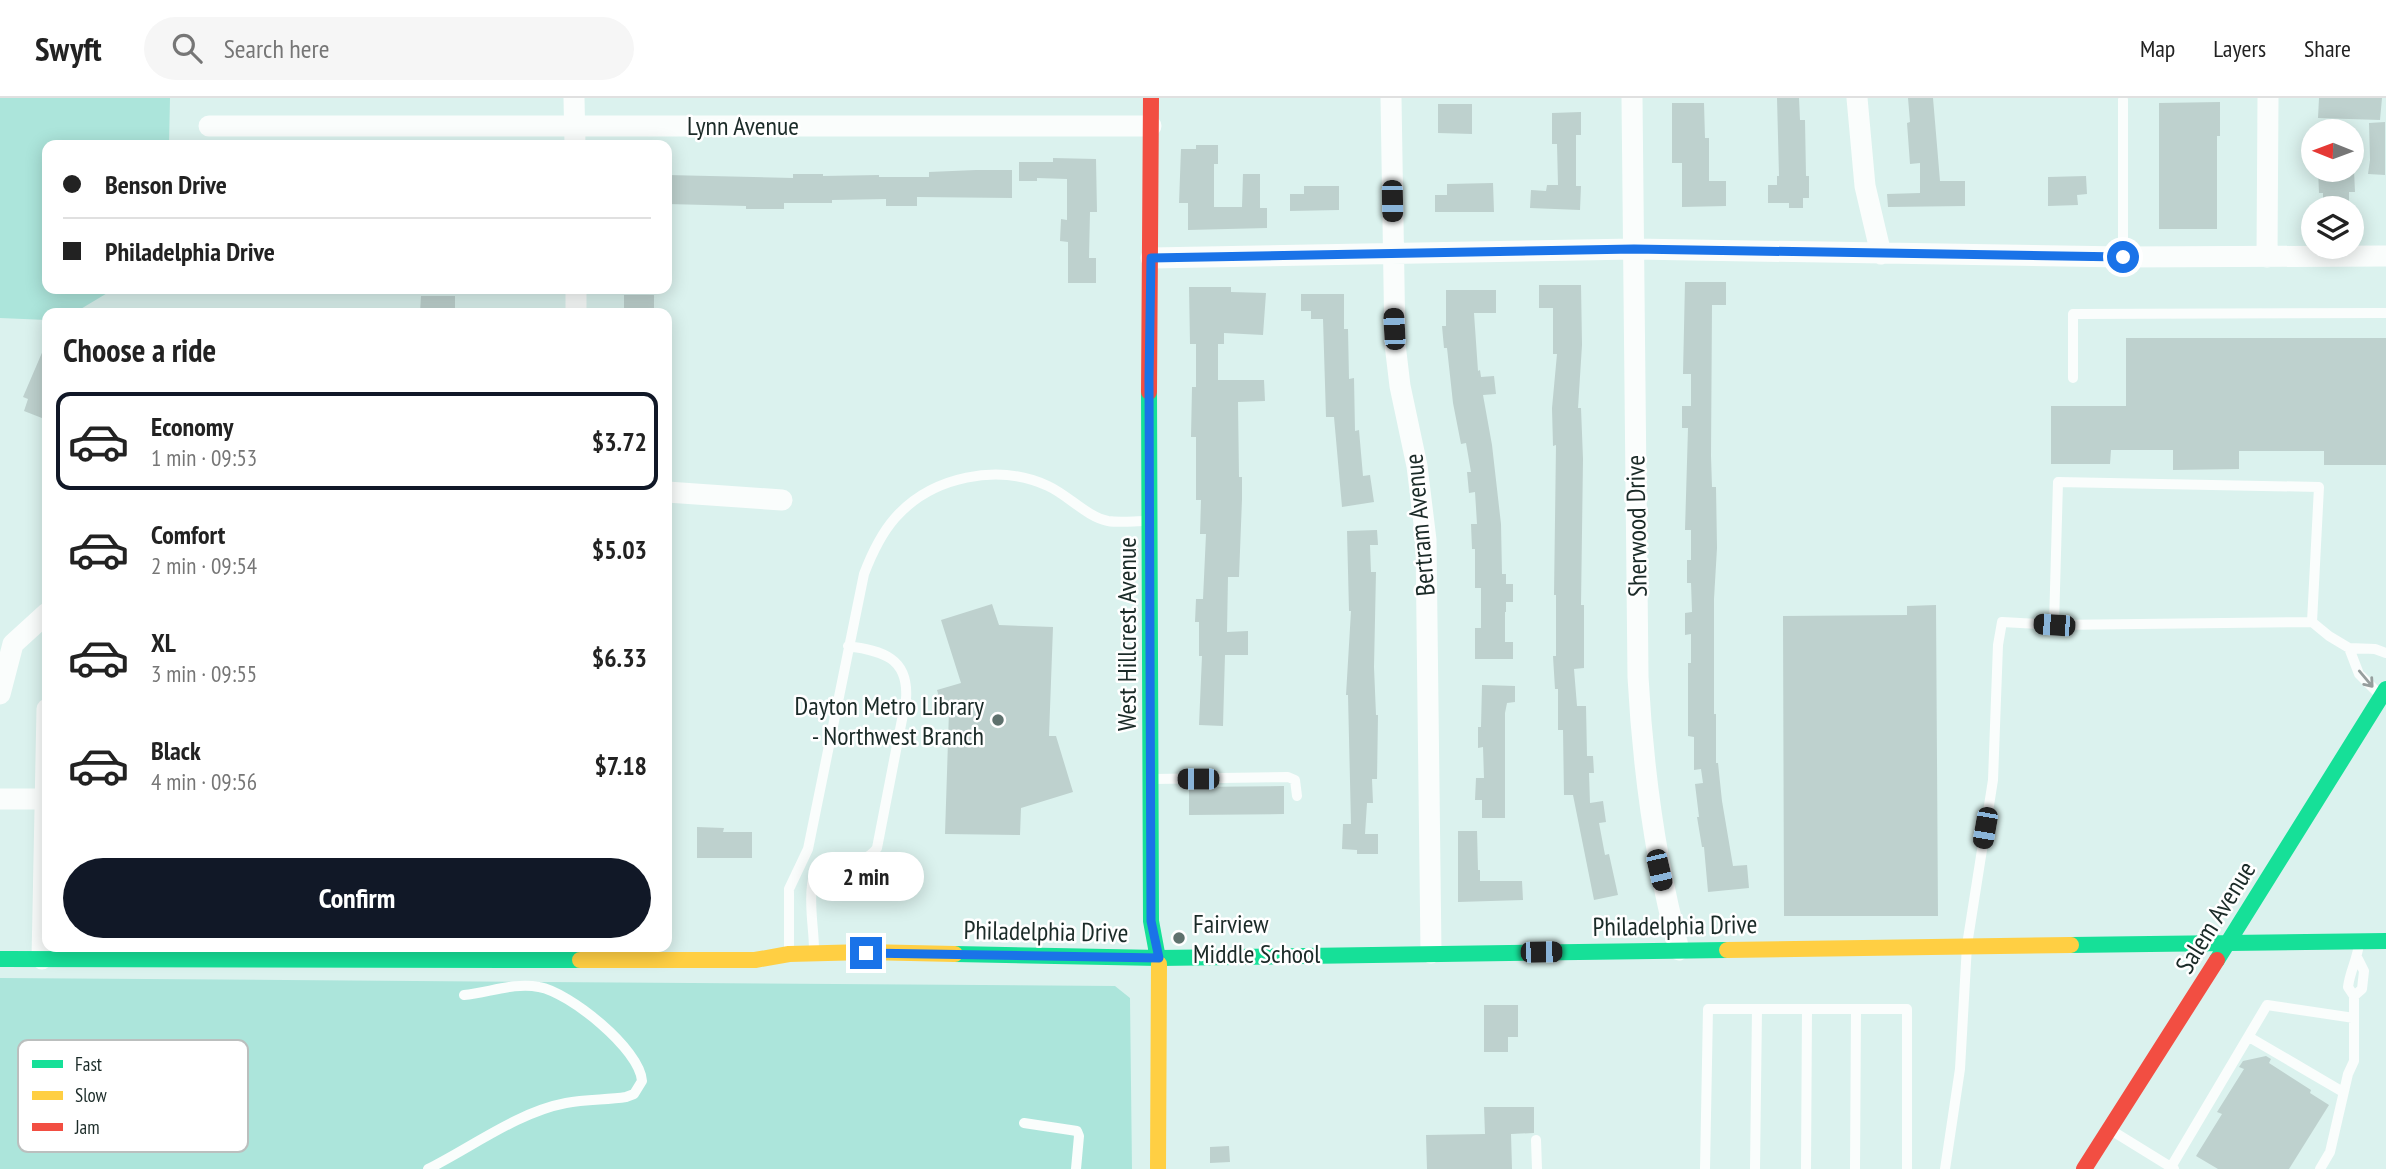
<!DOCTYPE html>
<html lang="en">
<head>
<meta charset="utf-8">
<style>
	:root { --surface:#fff; --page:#f6f6f6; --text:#222; --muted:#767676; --line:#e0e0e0; --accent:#111827 }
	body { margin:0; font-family:"PT Sans Narrow",sans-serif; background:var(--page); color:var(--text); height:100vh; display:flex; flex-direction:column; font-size:26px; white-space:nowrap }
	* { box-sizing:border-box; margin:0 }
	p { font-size:23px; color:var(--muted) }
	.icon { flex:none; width:38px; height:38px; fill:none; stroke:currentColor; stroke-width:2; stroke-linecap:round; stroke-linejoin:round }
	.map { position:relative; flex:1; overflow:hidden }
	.sheet { position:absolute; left:42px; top:210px; width:630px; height:644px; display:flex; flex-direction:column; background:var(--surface); border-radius:14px; box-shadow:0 4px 18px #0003 }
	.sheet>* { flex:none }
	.banner { position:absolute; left:42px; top:42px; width:630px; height:154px; border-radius:14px; box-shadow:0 4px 18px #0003; display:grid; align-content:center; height:154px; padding:0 21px; background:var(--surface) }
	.needle { width:46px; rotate:271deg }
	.fabs { position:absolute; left:2301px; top:21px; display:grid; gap:14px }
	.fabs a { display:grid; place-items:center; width:63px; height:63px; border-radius:50%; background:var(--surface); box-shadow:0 4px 18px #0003; font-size:35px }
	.end { position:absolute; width:32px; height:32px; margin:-16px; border:9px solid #1a73e8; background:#fff; box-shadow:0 0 0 4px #fff }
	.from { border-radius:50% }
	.bubble { position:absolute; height:49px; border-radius:24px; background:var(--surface); box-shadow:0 4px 18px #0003; font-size:23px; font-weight:700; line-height:49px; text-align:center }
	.car { position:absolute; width:21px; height:42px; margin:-21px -10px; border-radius:9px; box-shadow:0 0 5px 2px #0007; background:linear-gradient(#222 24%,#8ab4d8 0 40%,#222 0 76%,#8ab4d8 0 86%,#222 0) }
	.banner b { display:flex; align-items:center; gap:24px; height:66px; font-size:26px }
	.banner b+b { border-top:2px solid var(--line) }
	.banner i { width:18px; height:18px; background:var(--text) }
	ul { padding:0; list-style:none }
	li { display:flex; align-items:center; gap:21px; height:98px; margin:0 14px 10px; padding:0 7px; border:4px solid transparent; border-radius:14px }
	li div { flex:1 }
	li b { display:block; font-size:26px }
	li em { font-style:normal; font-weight:700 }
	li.on { border-color:var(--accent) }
	li>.icon { width:63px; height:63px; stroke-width:1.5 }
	h2 { padding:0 21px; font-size:32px; line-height:84px }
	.action { display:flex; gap:14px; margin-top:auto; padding:14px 21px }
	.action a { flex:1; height:80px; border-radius:42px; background:var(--accent); color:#fff; font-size:28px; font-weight:700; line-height:80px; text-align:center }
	header { display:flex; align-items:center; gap:42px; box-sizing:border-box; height:98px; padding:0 35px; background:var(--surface); border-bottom:2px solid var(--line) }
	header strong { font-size:33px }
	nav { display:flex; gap:38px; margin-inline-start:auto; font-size:24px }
	.search { width:490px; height:63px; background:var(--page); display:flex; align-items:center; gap:18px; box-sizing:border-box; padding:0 24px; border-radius:38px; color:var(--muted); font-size:26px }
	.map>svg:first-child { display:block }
	.green { fill:#ace5db }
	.building { fill:#bed1ce }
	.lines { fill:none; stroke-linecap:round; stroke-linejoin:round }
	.lane { stroke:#fafdfc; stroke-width:10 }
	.street { stroke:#fafdfc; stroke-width:21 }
	.fast { stroke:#16e098; stroke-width:16 }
	.slow { stroke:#ffcf43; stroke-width:16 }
	.jam { stroke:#f24e42; stroke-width:16 }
	.oneway { stroke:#969e9d }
	.route { stroke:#1a73e8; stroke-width:9 }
	.poi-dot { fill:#5e716d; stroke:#fff; stroke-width:2.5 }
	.labels { text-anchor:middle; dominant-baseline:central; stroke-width:5; stroke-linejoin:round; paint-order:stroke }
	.street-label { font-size:26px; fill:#1b2b28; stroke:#fff }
	.poi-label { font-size:26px; fill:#1b2b28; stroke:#fff; text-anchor:end }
	.key { fill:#fff; stroke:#bbbfbe; stroke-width:2 }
	.key-label { font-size:19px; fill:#1b2b28 }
</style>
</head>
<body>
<header>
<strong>Swyft</strong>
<div class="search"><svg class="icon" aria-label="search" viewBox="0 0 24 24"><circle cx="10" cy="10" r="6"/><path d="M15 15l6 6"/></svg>Search here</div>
<nav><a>Map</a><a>Layers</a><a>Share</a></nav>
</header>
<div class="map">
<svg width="2386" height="1071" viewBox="0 0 2386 1071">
	<rect width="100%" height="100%" fill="#dbf2ee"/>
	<path class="green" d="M0,0H170L169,47H47V191H114L74,215H47V222L0,220Z
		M0,880L1115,888L1130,900L1132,1071H0Z"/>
	<path class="building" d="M1777,0H1799L1800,22H1805L1806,78H1809V100H1803V110H1789V105H1768V87H1777V78H1779Z
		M1908,0H1933L1940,83H1965V108L1888,109L1887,96L1920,95V65L1910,66L1907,25L1910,24Z
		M2319,0H2382L2380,22L2318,20Z
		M2220,4V38H2217V131H2159V5Z
		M1672,5H1704L1705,40H1709V83H1726V108L1682,109V65H1672Z
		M1438,6H1472V36L1438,35Z
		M1581,14V37H1576V88H1581L1580,112L1530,110L1531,92L1546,93L1547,87H1558L1557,46H1552V15Z
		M2385,24V77L2368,76L2370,62L2369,25Z
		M1196,47H1218V66H1214V109H1242L1243,76H1260V110H1267V130L1188,132V105H1179L1181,51H1196Z
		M1053,60L1096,61L1097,114H1090L1089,160H1096V185H1068V144L1060,143L1061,121L1067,122V81L1037,80V83H1019V64H1053Z
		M976,72H1012V100L917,99V108H886V101L832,102V105H784V111H746V108L667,106V77L793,80V76H823V78L879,77V79H929V74Z
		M2318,72H2354L2355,94H2349V110H2323V95H2319Z
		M2086,78L2087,96L2077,97L2078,107L2048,108V79Z
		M1493,85L1494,114H1435V97H1447V86Z
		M1304,88H1339V112L1290,113V96H1304Z
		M1685,184H1726V207H1712L1711,358L1712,389H1716L1717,450L1714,501V616H1716V665H1718L1722,703L1733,768L1747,767L1749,790L1708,794L1704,749H1702L1697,719H1699L1695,686L1703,685L1701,671L1694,672V639L1688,638V565H1691V536L1685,537V515L1692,514L1691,485H1687V462H1691V432H1685L1688,330H1682V308H1691V276H1683Z
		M1539,187H1581L1582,247L1578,310H1581L1583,361L1581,507H1584V570L1574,571L1577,608H1586L1587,658H1593L1594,675H1589L1590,705L1603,703L1606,724L1599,725L1605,757L1609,756L1618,797L1594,802L1573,697H1564L1563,632H1558V591H1555L1553,558H1556V497H1554L1556,347L1553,348L1552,310L1557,256H1553V210H1539Z
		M1189,189H1231V194L1266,195L1263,237L1224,235V246H1218V282H1264L1265,303L1238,304L1239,379H1242V401L1239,479H1228L1227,534L1248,533V557H1225L1223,628L1199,627L1202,558H1199V524H1195L1196,501H1203L1206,436H1200L1201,402H1196V339H1191L1192,289H1196V246H1190Z
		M1446,192H1496V215H1474L1478,273L1480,272L1481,279L1494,278L1496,296L1483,297L1492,347L1501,426L1502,476H1506V486H1513V504H1506V514H1505V544H1513V561H1475V530H1481V490H1475V451H1472L1471,426H1477L1475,394L1469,395L1467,374H1471L1466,345L1461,346L1453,305L1447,250H1444L1442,228H1446Z
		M1301,196H1344V231H1348L1349,281L1354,280L1355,333L1359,332L1363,378L1370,377L1374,404L1342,409L1334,319H1326L1323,221H1311V213H1301Z
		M624,197H654V215H624Z
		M421,198H455V215H420Z
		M2126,240H2386V367H2324V353H2239V371L2173,372V352H2111L2110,366H2051V308H2126Z
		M47,243V322L24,313L28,301L23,299Z
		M1377,432L1378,447H1370L1371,474H1376L1374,569L1376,617H1378L1377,681H1372L1373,705H1367L1365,736H1378V756H1357V752L1342,751L1343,726H1351L1348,597H1346L1351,513H1349L1347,433Z
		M992,506L999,527L1053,529L1049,638H1056L1073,694L1021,710L1020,737L945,736L949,613H943L937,592L961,585L941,522Z
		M1936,507L1938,818H1784L1783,518L1907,517V508Z
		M1482,587L1515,588V604L1507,605L1505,615V720H1482V702H1475L1476,680H1484L1483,649L1478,650V629H1481Z
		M1284,688V716L1189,717V689Z
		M697,729L724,730L723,734H752V760H697Z
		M1458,733H1477L1478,772H1480V783H1522L1523,802L1458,804Z
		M1484,907H1518V939H1508V954H1484Z
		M2266,958L2271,961L2269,965L2311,992L2310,995L2329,1007L2289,1071H2218L2196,1058L2222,1016L2217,1014L2244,971L2239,969L2243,963Z
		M1484,1009H1534V1035L1511,1036L1512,1071H1427L1426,1037L1485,1036Z
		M1229,1048L1230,1064L1210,1065V1049Z"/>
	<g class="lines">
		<path class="lane" d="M2123,159V2
			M2073,280V216L2386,215
			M2312,524L2329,538L2349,550
			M2378,595L2359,576L2349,550L2375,551L2386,555
			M1154,681L1288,679L1295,682L1297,698
			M814,852C814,831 809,809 812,787C818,738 857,779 877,750L906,601C909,560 883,553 848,548
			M789,853V791L808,751L864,476C872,455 881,436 895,420C932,378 998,365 1048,388C1068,397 1087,419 1108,423C1120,425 1134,423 1146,423
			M2358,861L2364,873L2362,891L2354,898L2348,889C2350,873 2357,862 2359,846
			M2249,939L2343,994
			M1024,1025L1077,1033L1079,1038L1076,1071
			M2114,1034L2174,1071
			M1536,1042L1537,1071
			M2171,1069L2267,907L2354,920
			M428,1071C472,1049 518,1014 566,1005C586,1001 607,1002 626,999L634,996L642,983C640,951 569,894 539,889C514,884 488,895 464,897
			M1705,1071L1708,911H1907V1071
			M1755,1071L1757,911
			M1806,1071L1807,911
			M1855,1071L1856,911
			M1945,1071L1960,971L1967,847L1993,682L1998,547L2002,524L2054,527L2312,524L2319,389L2058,384L2054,527
			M2320,1071L2330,1054L2348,976L2354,963V898"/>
		<path class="street" d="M574,0L575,47
			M1391,0L1395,246L1400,288L1417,368L1426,442L1431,855
			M1632,0L1638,579C1643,672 1655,762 1679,852
			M1857,0L1865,88L1881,156
			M209,28H1151
			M2267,159L2268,0
			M1151,160L1634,151L2123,159L2386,158
			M576,191V215
			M667,394L782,402
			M0,596L13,546L47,515
			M0,701H47
			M42,861L47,611"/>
		<path class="fast" d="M1149,294L1151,823L1159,866
			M2071,847L2386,843
			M955,856L1159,860L1727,852
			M0,861L580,862
			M2217,862L2386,591"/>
		<path class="slow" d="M1727,852L2071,847
			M580,862H755L789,856L866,854L955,856
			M1158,1071L1159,866"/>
		<path class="jam" d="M1149,294L1151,0
			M2084,1071L2217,862"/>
	</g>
	<defs><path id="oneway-shaft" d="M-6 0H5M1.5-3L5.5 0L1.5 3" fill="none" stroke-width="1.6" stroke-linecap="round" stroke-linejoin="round" transform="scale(1.75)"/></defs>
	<use class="oneway" href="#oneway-shaft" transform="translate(2366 581) rotate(50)"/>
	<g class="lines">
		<path class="route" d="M866,855L1159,860L1151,823L1149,281L1151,160L1634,151L2123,159"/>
	</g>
	<g class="poi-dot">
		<circle cx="998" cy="622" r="7"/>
		<circle cx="1179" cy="840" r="7"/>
	</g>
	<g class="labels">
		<g class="street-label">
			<text x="743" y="27">Lynn Avenue</text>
			<text transform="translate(1419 427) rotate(-95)">Bertram Avenue</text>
			<text transform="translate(1636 428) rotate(-91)">Sherwood Drive</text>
			<text transform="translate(1126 536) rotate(-90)">West Hillcrest Avenue</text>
			<text transform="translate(2215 819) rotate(-58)">Salem Avenue</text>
			<text transform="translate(1675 827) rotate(-1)">Philadelphia Drive</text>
			<text transform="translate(1046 833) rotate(1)">Philadelphia Drive</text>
		</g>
		<g class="poi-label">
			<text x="984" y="607">Dayton Metro Library<tspan x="984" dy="30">- Northwest Branch</tspan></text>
			<text x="1193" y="825" text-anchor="start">Fairview<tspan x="1193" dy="30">Middle School</tspan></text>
		</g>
	</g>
	<rect x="18" y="942" width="230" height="112" rx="10" class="key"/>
	<rect x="32" y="962" width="31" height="8" fill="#16e098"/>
	<rect x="32" y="993" width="31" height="9" fill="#ffcf43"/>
	<rect x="32" y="1025" width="31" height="8" fill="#f24e42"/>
	<g class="key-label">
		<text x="75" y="973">Fast</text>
		<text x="75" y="1004">Slow</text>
		<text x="75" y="1036">Jam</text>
	</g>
</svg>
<div class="fabs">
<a><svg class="needle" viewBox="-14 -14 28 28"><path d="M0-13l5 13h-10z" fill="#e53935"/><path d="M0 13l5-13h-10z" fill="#767676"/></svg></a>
<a><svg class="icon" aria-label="layers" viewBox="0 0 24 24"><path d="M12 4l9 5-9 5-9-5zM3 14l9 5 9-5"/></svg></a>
</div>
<i class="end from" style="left:2123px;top:159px"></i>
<i class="end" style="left:866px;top:855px"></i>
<div class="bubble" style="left:808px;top:754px;width:116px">2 min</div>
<i class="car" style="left:1392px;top:103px;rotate:179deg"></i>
<i class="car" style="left:1394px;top:231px;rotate:357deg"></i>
<i class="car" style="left:2054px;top:527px;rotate:274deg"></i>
<i class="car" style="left:1198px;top:681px;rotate:270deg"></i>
<i class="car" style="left:1985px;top:730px;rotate:190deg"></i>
<i class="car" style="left:1659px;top:772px;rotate:167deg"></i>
<i class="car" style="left:1541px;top:854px;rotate:89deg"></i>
<div class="banner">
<b><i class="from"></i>Benson Drive</b>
<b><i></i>Philadelphia Drive</b>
</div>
<section class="sheet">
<h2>Choose a ride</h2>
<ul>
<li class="on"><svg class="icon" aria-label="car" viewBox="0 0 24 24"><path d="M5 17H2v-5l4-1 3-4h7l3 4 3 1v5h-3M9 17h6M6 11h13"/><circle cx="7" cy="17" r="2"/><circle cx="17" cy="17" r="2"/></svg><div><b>Economy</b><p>1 min · 09:53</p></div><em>$3.72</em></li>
<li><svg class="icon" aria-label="car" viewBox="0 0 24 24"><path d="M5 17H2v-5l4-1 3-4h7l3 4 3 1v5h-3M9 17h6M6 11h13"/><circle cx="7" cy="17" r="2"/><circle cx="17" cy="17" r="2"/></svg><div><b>Comfort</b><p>2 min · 09:54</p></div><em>$5.03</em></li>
<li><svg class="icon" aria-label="car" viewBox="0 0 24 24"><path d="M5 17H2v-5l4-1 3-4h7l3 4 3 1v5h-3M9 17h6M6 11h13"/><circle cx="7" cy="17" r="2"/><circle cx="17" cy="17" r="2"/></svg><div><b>XL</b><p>3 min · 09:55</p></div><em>$6.33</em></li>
<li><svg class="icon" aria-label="car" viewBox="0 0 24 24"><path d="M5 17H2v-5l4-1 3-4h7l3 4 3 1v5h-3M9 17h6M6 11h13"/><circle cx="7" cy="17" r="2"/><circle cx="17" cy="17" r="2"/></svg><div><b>Black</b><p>4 min · 09:56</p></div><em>$7.18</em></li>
</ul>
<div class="action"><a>Confirm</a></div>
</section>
</div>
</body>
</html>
